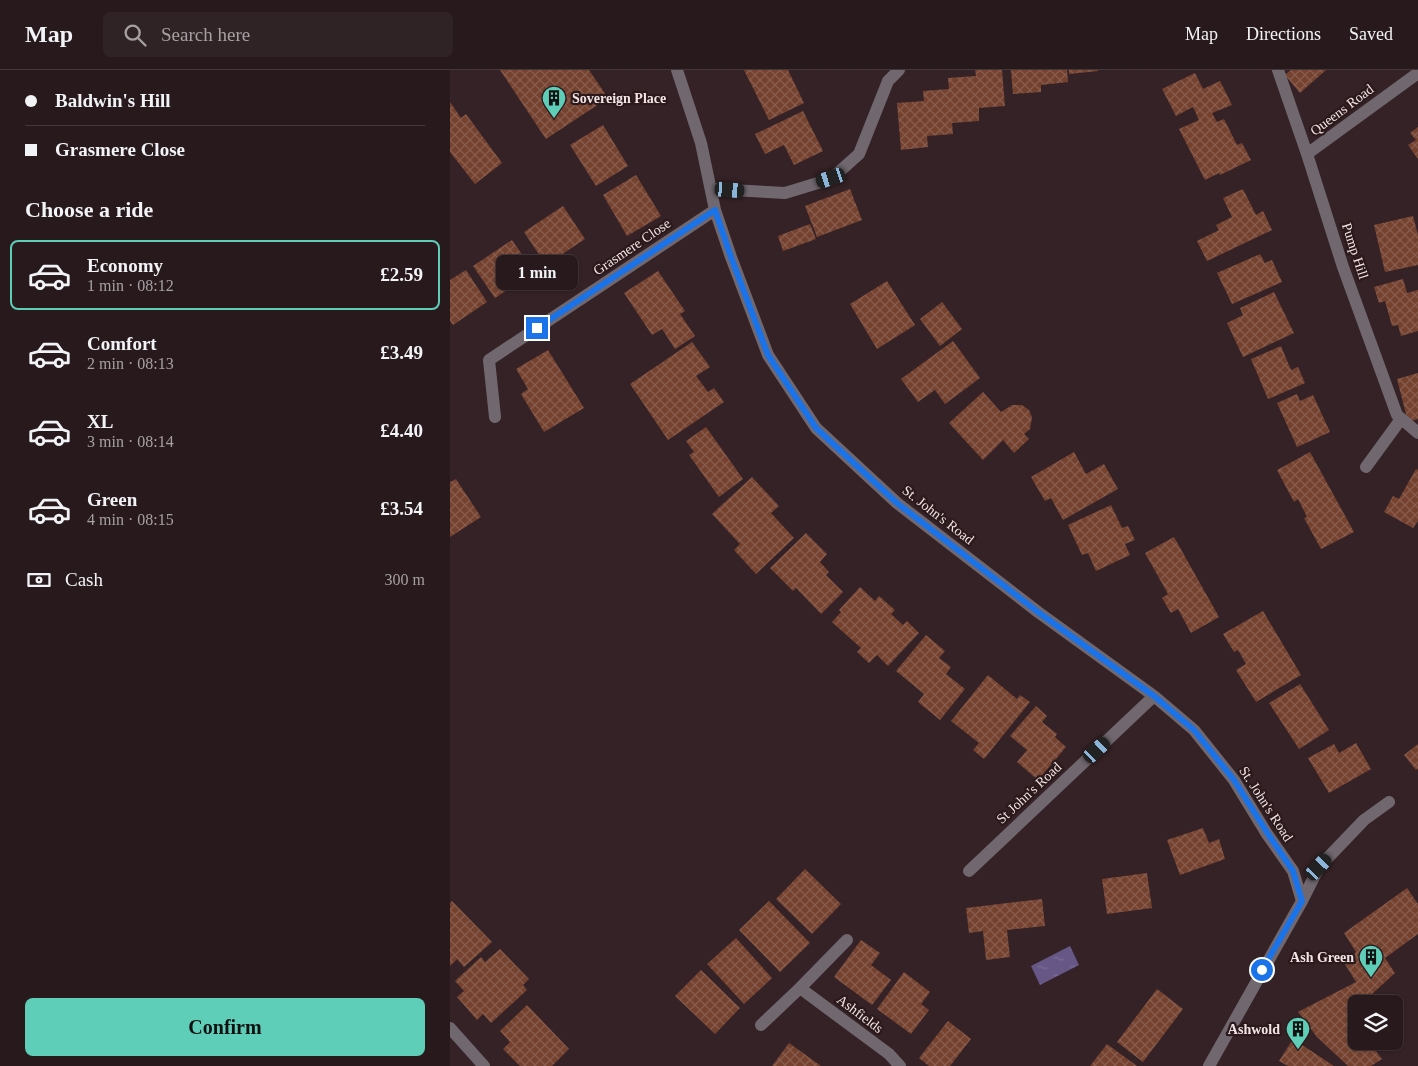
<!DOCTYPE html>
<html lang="en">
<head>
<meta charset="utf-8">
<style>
	:root { --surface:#281a1c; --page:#302325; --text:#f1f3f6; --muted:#a5a1a3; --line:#44383b; --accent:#5eceb8 }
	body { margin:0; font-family:"Times New Roman",serif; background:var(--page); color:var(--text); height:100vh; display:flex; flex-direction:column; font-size:19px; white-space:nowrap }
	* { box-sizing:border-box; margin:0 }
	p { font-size:16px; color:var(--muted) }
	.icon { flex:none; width:28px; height:28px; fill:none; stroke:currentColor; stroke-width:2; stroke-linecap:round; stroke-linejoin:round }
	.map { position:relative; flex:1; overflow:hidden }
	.panel { display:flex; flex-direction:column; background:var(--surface); width:450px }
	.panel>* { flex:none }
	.top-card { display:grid; align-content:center; height:110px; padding:0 25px; background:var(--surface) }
	.fabs { position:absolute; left:898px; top:925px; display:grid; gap:10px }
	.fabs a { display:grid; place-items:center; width:55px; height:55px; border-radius:8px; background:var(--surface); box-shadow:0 1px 4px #0004,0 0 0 1px var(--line); font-size:25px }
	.end { position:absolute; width:22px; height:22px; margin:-11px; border:6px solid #1a73e8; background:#fff; box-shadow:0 0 0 2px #fff }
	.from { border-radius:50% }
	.bubble { position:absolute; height:35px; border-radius:8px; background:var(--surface); box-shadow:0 1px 4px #0004,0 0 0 1px var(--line); font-size:16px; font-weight:600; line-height:35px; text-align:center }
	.car { position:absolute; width:15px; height:30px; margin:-15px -8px; border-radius:6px; box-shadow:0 0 4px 1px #0007; background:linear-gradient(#222 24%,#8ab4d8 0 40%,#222 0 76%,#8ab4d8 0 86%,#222 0) }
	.top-card b { display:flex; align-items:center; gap:18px; height:48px; font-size:19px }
	.top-card b+b { border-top:1px solid var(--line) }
	.top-card i { width:12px; height:12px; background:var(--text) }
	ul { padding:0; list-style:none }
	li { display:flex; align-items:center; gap:15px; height:70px; margin:0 10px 8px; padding:0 15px; border:2px solid transparent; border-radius:8px }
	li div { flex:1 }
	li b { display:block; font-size:19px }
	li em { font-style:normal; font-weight:600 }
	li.on { border-color:var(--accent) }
	li>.icon { width:45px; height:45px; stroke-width:1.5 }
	h2 { padding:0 25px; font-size:22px; line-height:60px }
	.pay { display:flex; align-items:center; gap:12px; height:55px; padding:0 25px; font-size:19px }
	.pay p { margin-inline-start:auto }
	.cta { display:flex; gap:10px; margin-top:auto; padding:10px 25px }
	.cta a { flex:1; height:58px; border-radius:8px; background:var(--accent); color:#111; font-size:20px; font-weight:600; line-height:58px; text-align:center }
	header { display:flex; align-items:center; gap:30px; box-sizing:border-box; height:70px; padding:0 25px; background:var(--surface); border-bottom:1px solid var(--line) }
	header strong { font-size:24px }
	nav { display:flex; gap:28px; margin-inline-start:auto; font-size:18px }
	.search { width:350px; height:45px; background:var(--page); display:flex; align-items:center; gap:12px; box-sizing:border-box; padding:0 18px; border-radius:8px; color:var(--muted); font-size:19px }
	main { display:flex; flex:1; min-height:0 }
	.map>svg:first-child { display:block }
	.water { fill:url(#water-ripples) }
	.building { fill:url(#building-cross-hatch) }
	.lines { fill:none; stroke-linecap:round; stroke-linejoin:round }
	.minor { stroke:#70686e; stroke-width:12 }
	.route { stroke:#1a73e8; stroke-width:6 }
	.labels { text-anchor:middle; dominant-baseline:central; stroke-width:4.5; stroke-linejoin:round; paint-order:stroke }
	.poi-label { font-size:14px; font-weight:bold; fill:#f2e4e6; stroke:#2b191c; text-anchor:end }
	.street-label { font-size:14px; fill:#f2e4e6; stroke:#2b191c }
</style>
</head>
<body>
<header>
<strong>Map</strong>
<div class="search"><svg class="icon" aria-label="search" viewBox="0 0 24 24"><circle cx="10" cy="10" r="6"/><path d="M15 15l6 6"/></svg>Search here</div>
<nav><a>Map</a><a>Directions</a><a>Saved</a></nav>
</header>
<main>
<section class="panel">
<div class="top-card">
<b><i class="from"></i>Baldwin's Hill</b>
<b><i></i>Grasmere Close</b>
</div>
<h2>Choose a ride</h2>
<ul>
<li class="on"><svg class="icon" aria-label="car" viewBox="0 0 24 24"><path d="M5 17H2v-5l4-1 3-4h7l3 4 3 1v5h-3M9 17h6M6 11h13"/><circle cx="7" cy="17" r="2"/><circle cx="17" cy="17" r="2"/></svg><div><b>Economy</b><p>1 min · 08:12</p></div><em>£2.59</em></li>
<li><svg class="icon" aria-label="car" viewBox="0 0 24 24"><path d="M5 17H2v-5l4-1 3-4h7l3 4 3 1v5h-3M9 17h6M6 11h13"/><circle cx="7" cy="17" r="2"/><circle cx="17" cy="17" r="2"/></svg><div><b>Comfort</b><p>2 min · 08:13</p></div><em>£3.49</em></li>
<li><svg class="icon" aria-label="car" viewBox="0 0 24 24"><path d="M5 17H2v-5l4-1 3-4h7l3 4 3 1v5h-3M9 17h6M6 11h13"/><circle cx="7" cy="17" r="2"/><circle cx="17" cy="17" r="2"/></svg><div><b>XL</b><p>3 min · 08:14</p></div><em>£4.40</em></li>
<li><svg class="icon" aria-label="car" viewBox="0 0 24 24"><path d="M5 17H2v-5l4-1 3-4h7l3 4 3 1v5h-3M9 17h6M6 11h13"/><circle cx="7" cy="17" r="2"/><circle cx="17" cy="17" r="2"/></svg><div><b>Green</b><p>4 min · 08:15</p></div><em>£3.54</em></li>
</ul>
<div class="pay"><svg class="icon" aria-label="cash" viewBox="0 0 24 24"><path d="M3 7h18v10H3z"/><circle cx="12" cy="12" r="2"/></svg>Cash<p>300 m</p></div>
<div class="cta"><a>Confirm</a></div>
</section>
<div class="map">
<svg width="968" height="996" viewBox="0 0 968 996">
	<defs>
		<pattern id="water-ripples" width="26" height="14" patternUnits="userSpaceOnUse" patternTransform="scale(1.25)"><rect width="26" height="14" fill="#665786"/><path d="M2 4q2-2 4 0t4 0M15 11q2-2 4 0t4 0" fill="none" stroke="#7c6f97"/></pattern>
		<pattern id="building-cross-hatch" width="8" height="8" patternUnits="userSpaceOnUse" patternTransform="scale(1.25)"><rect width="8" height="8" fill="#74422f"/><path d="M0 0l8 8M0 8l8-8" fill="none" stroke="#885d4d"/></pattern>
	</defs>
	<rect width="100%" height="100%" fill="#352226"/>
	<path class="water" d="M620,876L629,895L590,915L581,896Z"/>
	<path class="building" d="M50,0H139L158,28L96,69Z
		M294,0H338L354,33L319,50Z
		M525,0H552L555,36L529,38V51L502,53L503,64L477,66L478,77L451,80L447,33L474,31L473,21L499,19L498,8L526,6Z
		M561,0H617L618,12L591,15V22L563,24Z
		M619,0H648V1L619,4Z
		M841,0H876L850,23L835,5Z
		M745,3L753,19L770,11L782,35L762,43L767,52L774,49L787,75L792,73L801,90L770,105L769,103L755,110L729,59L749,50L743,37L726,46L712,19Z
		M0,32L11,48L16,44L52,93L25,114L0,82Z
		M353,41L373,81L344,95L334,75L315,84L305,64Z
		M153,55L178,96L146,116L120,75Z
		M968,57V89L958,75L966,70L960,63Z
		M186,105L211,146L177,166L153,125Z
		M400,119L412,150L367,167L355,136Z
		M793,119L806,145L813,141L822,160L757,191L747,171L769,160L766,155L782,147L773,128Z
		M113,136L135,169L96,195L74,162Z
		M963,146L968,165V195L935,202L924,155Z
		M360,154L366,169L333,181L328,166Z
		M62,170L84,202L45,228L23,196Z
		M810,184L815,193L822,190L832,212L782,234L767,203Z
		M16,200L37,232L3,255L0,251V210Z
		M208,201L235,241L230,244L245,266L225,279L212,259L202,265L174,223Z
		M953,209L957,223L968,220V261L951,266L948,255L942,256L935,231L929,233L924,217Z
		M437,211L465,255L427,279L400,234Z
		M824,222L844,263L793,287L777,253L793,245L790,238Z
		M492,232L512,259L490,276L470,249Z
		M503,271L530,308L495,334L485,320L468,332L451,309Z
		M242,272L260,297L246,306L258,322L264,318L274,332L218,370L180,314Z
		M831,276L841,300L848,297L855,313L818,329L801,289Z
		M98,280L134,338L94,362L71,324L78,319L66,299Z
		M968,303V349L958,352L947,309Z
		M533,322L551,342L562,335H572L579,340L582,347L580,359L574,364L579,369L564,383L553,370L533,390L499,353Z
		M847,324L850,331L863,325L880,362L847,377L827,333Z
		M256,357L293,409L269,427L239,385L244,382L236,371Z
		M624,382L636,404L654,394L668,419L613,450L601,428L595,431L581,407Z
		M860,382L904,462L871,479L854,448L857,447L848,429L844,432L827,400Z
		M966,399L968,400V451L963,458L934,442L943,426L949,429Z
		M302,407L329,436L321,443L344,468L306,504L284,480L290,474L262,444Z
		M6,409L31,447L0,467V412Z
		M661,435L672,458L678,456L685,470L675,474L680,485L646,501L638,483L632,485L618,455Z
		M356,463L377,484L370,492L379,502L376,505L393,522L371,544L346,518L343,521L320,498Z
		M724,467L769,547L741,563L728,539L721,543L712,528L718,524L695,483Z
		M410,517L425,531L429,526L445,540L441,544L453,555L457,551L469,563L438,596L427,585L419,593L407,582L411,578L382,552L391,542L389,540Z
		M813,541L851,605L806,632L786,600L796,594L788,580L784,582L773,564Z
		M476,565L495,581L489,588L501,597L496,604L515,619L490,650L468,632L474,624L446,601Z
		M538,605L567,629L570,625L580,632L534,689L523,680L529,673L501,651Z
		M850,614L879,660L849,679L819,633Z
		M586,636L597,646L592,652L607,664L605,667L616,677L588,710L567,692L577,680L560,666Z
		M906,673L921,699L879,723L858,688L884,674L889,683Z
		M968,674V699L966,700L954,685Z
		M753,758L759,773L769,769L775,789L730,805L717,770Z
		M355,799L391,834L362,864L326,829Z
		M697,803L702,838L657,844L652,809Z
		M957,818L968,834V864L935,888L945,903L911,934H906V938L898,946L906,957V971H918L932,989L921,996H898L867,967L848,942L906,912L895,894L906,882L894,863Z
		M592,829L595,856L557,860L560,887L536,890L533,861L519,863L516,838Z
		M2,831L42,872L14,897L7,889L0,896V833Z
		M319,831L360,873L330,902L289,860Z
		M286,868L322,908L294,934L257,894Z
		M411,870L430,883L421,895L441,910L422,935L384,907Z
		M50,879L79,909L73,915L77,920L41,953L33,944L27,950L7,927L14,921L5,911L31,887L35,892Z
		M251,900L290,938L265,964L225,926Z
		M454,902L480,922L471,934L479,940L461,964L427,939Z
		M707,919L733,939L693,992L667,972Z
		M77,935L119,979L102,996H70L53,979L60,972L50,961Z
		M498,951L521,969L500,996H479L469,988Z
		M843,969L884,996H838L829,991Z
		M339,973L371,996H322Z
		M657,974L687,996H640Z"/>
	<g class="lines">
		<path class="minor" d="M227,0L251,73L265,140L281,187L318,285L366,358L447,433L588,542L704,626L744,660L784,710L817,764L843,801L852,831
			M828,0L857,84L893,197L947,345L968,363
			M857,84L968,3
			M262,119L335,123L381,109L409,84L438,11L449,0
			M45,347L39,290L265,140
			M916,397L951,349
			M519,801L704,626
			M350,918L439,984L450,996
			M311,955L350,918L397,870
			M0,958L34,996
			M759,996L852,831L869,797L914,750L939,732"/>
	</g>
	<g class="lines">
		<path class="route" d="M87,258L265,140L281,187L318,285L366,358L447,433L588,542L704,626L744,660L784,710L818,764L843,801L852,831L812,900"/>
	</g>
	<defs>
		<symbol id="building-pin" viewBox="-11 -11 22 30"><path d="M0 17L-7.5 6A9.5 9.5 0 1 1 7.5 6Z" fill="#5eceb8" stroke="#2b191c"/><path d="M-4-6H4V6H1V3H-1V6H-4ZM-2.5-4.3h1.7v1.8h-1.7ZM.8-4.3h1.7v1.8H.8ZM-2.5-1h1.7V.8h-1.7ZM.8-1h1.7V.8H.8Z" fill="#111"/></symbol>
	</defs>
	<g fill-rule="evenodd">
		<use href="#building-pin" x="90" y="14" width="28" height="38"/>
		<use href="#building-pin" x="907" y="873" width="28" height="38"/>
		<use href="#building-pin" x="834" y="945" width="28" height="38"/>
	</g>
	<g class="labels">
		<g class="poi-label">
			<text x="122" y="28" text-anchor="start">Sovereign Place</text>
			<text x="904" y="887">Ash Green</text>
			<text x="830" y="959">Ashwold</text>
		</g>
		<g class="street-label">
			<text transform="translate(892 40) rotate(-37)">Queens Road</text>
			<text transform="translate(182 177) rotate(-34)">Grasmere Close</text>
			<text transform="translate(905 181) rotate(72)">Pump Hill</text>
			<text transform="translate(488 445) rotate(38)">St. John's Road</text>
			<text transform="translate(579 723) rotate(-43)">St John's Road</text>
			<text transform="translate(816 734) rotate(57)">St. John's Road</text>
			<text transform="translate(410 944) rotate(37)">Ashfields</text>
		</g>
	</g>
</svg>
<div class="fabs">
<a><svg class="icon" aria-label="layers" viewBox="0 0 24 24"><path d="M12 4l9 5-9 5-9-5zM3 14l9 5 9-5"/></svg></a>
</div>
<i class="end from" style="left:812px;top:900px"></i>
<i class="end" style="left:87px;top:258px"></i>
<div class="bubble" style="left:46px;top:185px;width:82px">1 min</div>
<i class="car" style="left:381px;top:108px;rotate:252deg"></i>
<i class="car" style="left:280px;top:120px;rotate:94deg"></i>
<i class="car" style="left:647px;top:680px;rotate:47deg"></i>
<i class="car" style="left:869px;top:797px;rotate:43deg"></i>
</div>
</main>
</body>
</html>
